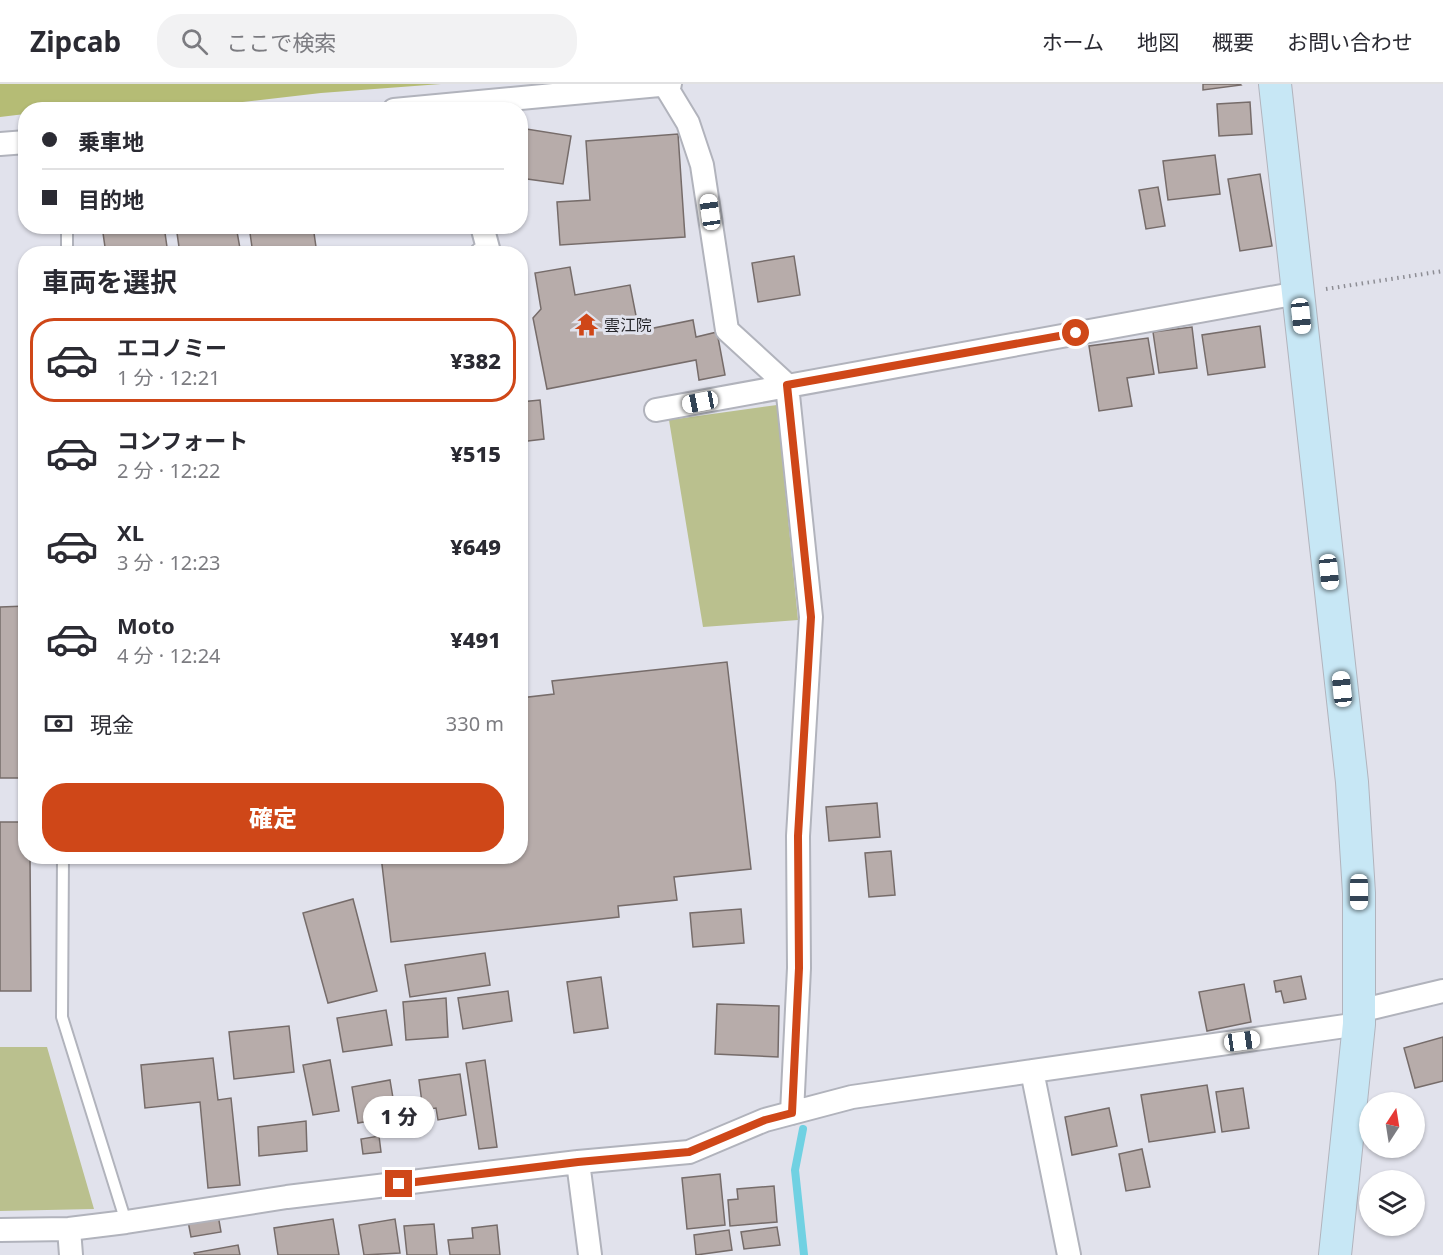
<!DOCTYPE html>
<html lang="ja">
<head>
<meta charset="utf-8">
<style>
	:root { --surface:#fff; --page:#f2f2f3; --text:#2b2b33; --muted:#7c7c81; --line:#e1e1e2; --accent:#cf4718 }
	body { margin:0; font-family:"Noto Sans","Noto Sans JP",sans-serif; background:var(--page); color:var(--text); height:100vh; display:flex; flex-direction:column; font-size:22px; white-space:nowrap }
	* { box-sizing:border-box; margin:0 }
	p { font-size:20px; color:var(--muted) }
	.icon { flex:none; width:33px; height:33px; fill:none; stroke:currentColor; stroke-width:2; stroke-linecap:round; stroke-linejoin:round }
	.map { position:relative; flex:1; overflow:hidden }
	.drawer { position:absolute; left:18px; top:162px; width:510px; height:618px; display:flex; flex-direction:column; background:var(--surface); border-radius:24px; box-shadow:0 2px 4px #0004 }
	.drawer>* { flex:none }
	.guide { position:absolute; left:18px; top:18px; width:510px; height:132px; border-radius:24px; box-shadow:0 2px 4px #0004; display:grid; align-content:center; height:132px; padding:0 24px; background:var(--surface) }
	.needle { width:39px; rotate:12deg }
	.tools { position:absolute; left:1359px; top:1008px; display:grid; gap:12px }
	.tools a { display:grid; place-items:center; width:66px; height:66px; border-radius:50%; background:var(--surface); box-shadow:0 2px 4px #0004; font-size:30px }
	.end { position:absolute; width:27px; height:27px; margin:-14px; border:8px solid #cf4718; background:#fff; box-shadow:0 0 0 3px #fff }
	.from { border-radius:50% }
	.bubble { position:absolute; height:42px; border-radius:21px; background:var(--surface); box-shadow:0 2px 4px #0004; font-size:20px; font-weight:800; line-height:42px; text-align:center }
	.car { position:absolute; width:18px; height:36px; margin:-18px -9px; border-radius:8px; box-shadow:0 0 4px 2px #0007; background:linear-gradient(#fff 24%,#345 0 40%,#fff 0 76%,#345 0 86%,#fff 0) }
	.guide b { display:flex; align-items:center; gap:21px; height:57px; font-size:22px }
	.guide b+b { border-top:2px solid var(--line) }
	.guide i { width:15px; height:15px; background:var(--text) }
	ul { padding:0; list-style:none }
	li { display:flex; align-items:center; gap:18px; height:84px; margin:0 12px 9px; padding:0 12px; border:3px solid transparent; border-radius:24px }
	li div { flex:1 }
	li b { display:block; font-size:22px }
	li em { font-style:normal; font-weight:800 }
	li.current { border-color:var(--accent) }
	li>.icon { width:54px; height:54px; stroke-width:1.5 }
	h2 { padding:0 24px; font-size:27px; line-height:72px }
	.pay { display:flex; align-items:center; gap:15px; height:66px; padding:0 24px; font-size:22px }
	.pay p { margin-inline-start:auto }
	.primary-button { display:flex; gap:12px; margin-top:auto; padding:12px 24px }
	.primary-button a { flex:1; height:69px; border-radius:24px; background:var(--accent); color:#fff; font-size:24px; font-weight:800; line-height:69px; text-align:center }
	header { display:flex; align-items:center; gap:36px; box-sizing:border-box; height:84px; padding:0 30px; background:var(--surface); border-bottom:2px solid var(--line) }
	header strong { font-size:28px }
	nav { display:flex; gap:33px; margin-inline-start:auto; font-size:21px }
	.search { width:420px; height:54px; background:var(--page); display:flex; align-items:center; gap:15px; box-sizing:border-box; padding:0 21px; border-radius:24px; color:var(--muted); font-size:22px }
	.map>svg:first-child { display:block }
	.green { fill:#bac08e }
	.forest { fill:#b5bc75 }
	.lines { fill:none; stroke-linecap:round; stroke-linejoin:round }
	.stream { stroke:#70d1e2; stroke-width:8 }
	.building { fill:#b7acaa; stroke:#766c6a; stroke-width:1.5 }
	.lane-casing { stroke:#b1b3bc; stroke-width:14 }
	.street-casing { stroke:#b1b3bc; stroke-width:26 }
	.secondary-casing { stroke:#b1b3bc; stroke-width:34 }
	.path { stroke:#8d8d94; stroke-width:4; stroke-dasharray:1.5 4.5; stroke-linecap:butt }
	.lane { stroke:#fff; stroke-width:10 }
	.street { stroke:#fff; stroke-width:22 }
	.secondary { stroke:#c7e7f5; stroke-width:32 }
	.route { stroke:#cf4718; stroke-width:8 }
	.labels { text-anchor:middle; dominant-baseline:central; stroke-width:6; stroke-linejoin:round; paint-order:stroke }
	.poi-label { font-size:16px; fill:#26262a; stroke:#e1e2ec; text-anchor:start }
</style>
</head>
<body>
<header>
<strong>Zipcab</strong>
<div class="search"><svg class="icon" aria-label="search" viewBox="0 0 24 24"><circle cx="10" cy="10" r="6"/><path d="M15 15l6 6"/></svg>ここで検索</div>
<nav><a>ホーム</a><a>地図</a><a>概要</a><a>お問い合わせ</a></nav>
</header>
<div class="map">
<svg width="1443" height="1171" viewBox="0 0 1443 1171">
	<rect width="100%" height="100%" fill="#e1e2ec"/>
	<path class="green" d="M777,321L798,536L703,543L669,336Z
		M0,963H47L94,1125L0,1127Z"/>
	<path class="forest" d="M0,0H441L321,9L225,20L26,26L25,30L0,33Z"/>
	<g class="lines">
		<path class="stream" d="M803,1045L795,1086L804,1171"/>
	</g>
	<path class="building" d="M1203,0H1240L1241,1L1203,6Z
		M1250,18L1252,50L1219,52L1217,20Z
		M520,44L571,52L563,100L520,94Z
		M678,50L685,153L560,161L557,118L590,116L586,57Z
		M1215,71L1220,110L1168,116L1163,77Z
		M1260,90L1272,162L1240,167L1228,95Z
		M1158,103L1165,142L1146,145L1139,106Z
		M102,142H164L168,170H106Z
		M176,142H236L241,170H180Z
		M249,142H313L317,170H253Z
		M794,172L800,211L758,218L752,179Z
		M570,183L575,211L630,201L639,247L693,236L696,253L717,248L725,291L699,296L696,276L547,305L533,234L541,225L535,189Z
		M1260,242L1265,283L1208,291L1202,251Z
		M1192,243L1197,284L1159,289L1153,248Z
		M1148,254L1154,290L1127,294L1132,322L1099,327L1089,262Z
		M540,316L544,355L520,358V318Z
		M26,522V694H0V523Z
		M727,578L751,785L674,793L677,816L618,822L619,833L391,858L381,772H520V614L554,610L552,597Z
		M877,719L880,753L829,757L826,723Z
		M0,738H26V772H30L31,907H0Z
		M891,767L895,811L869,813L865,769Z
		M353,815L377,907L328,919L303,829Z
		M741,825L744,859L693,863L690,829Z
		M485,869L490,901L410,913L405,881Z
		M1301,892L1306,915L1284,919L1281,907L1276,908L1274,897Z
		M601,893L608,944L574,949L567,898Z
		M1244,900L1251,938L1207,947L1199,908Z
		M508,907L512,937L463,945L458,914Z
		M446,914L448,953L406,956L403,918Z
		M717,920L779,922L778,973L715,970Z
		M386,926L392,961L343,968L337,934Z
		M289,942L294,988L234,995L229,948Z
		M1443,953V997L1415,1004L1404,964Z
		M213,974L218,1016L231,1014L240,1101L208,1104L200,1018L145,1024L141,981Z
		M330,976L339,1027L313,1031L303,981Z
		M485,976L497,1063L479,1065L466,979Z
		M460,990L466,1031L438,1036L436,1024L423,1026L419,996Z
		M390,996L396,1032L358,1039L352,1003Z
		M1207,1001L1215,1048L1149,1058L1141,1011Z
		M1243,1004L1249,1044L1222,1048L1216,1008Z
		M1109,1024L1117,1062L1072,1071L1065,1033Z
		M306,1037L307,1067L259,1072L258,1043Z
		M379,1052L381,1068L363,1070L361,1055Z
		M1142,1065L1150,1103L1126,1107L1119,1070Z
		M720,1090L725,1141L687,1145L682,1094Z
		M774,1102L777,1138L730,1142L728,1116L738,1115L737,1105Z
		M218,1131L221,1148L191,1153L188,1137Z
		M333,1135L339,1171H278L274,1144Z
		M395,1135L400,1169L364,1171L359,1141Z
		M434,1140L437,1171H407L404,1142Z
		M497,1141L500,1171H450L448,1156L473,1154L472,1144Z
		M777,1143L780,1161L744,1165L741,1148Z
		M729,1146L732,1166L696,1171L694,1151Z
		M238,1161L240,1171H195L194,1169Z"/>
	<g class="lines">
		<defs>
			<path id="lane" d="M67,170V142
				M63,772L62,933L126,1138"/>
			<path id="street" d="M665,1L688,39L702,81L727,246L787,301L811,533L798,752L799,884L792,1029
				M394,26L670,0
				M0,60L26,58
				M481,170L489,168L482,142
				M656,326L1298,209
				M1359,927L1443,907
				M1032,987L1069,1171
				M578,1078L590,1171
				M69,1145L71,1171
				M0,1146L69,1145L126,1138L287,1113L578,1078L689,1068L765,1036L852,1013L1359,940"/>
			<path id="secondary" d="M1275,0L1352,698L1359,809V940L1335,1171"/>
		</defs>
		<use href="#lane" class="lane-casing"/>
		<use href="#street" class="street-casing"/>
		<use href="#secondary" class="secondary-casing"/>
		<path class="path" d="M1326,205L1443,187"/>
		<use href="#lane" class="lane"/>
		<use href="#street" class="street"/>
		<use href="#secondary" class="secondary"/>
	</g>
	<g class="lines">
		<path class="route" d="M399,1100L578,1078L689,1068L765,1036L792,1029L799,884L798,752L811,533L787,301L1076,249"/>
	</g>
	<defs>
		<symbol id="temple-bare" viewBox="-9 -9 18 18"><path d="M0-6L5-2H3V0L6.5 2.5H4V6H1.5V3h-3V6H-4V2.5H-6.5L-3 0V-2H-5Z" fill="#cf4718" stroke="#e1e2ec" stroke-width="2.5" paint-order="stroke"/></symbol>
	</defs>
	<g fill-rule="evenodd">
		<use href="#temple-bare" x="570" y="224" width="33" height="33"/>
	</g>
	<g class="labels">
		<g class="poi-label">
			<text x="604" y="241">雲江院</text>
		</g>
	</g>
</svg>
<div class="tools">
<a><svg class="needle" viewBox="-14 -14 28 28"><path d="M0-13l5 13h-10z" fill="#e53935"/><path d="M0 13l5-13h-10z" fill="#7c7c81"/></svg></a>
<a><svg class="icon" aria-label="layers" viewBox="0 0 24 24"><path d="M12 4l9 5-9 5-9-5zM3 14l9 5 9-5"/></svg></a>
</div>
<i class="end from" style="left:1076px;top:249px"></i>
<i class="end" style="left:399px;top:1100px"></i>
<div class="bubble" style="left:363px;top:1012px;width:72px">1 分</div>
<i class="car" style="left:710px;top:128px;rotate:352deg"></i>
<i class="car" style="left:1301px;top:232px;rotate:174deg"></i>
<i class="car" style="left:700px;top:318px;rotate:259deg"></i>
<i class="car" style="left:1329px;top:488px;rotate:174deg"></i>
<i class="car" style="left:1342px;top:605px;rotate:354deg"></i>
<i class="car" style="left:1359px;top:808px;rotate:180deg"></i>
<i class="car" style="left:1242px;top:957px;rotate:82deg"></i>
<div class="guide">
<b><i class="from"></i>乗車地</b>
<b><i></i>目的地</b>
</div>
<section class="drawer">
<h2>車両を選択</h2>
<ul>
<li class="current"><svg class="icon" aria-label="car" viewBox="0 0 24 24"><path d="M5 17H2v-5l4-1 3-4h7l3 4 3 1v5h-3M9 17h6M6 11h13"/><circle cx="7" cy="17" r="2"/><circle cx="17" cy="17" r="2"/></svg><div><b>エコノミー</b><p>1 分 · 12:21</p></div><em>¥382</em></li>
<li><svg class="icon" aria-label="car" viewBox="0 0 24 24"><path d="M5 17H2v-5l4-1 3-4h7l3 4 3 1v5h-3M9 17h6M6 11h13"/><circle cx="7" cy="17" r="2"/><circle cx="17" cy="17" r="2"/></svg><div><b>コンフォート</b><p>2 分 · 12:22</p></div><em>¥515</em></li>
<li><svg class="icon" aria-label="car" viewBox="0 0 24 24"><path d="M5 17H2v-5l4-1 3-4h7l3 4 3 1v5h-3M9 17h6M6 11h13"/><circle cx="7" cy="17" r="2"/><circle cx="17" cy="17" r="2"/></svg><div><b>XL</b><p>3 分 · 12:23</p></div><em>¥649</em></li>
<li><svg class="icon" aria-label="car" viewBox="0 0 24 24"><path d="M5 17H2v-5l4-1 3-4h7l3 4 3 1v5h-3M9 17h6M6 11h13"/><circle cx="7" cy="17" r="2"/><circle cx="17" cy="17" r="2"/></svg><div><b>Moto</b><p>4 分 · 12:24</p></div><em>¥491</em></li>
</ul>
<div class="pay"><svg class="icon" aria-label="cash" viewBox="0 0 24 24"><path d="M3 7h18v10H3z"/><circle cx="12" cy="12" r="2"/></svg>現金<p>330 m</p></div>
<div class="primary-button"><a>確定</a></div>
</section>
</div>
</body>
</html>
